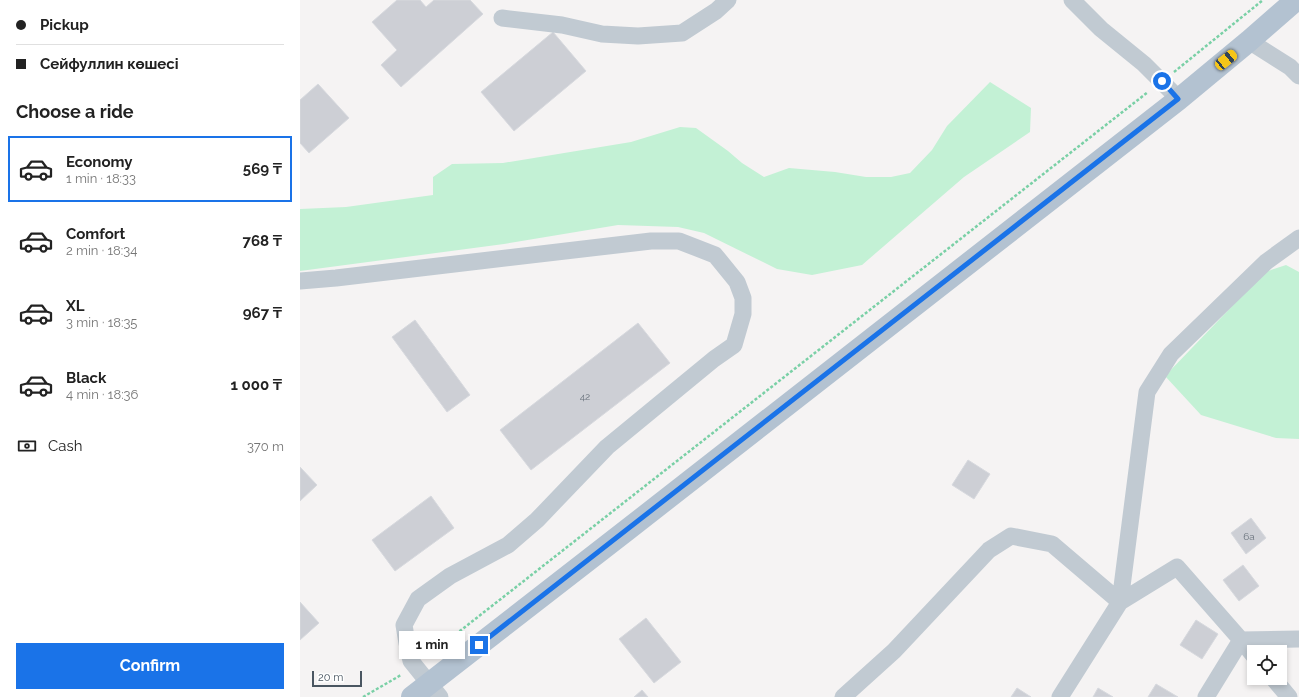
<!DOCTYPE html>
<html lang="en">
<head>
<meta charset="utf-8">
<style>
	:root { --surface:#fff; --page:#f6f6f6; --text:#222; --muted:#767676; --line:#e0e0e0; --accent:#1a73e8 }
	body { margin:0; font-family:Raleway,sans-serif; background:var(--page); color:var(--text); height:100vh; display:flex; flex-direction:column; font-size:15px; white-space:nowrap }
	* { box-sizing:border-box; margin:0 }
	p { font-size:13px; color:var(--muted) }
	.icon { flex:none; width:22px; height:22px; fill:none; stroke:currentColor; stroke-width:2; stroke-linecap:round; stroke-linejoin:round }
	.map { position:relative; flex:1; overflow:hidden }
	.panel { display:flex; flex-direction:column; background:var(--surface); width:300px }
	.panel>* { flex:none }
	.hud { display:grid; align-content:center; height:88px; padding:0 16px; background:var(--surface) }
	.controls { position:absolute; left:947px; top:645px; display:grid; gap:8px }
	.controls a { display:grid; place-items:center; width:40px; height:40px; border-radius:0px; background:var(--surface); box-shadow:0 2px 6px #0003; font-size:20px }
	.scale { position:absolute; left:12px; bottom:10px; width:50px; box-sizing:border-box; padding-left:4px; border:2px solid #4a5661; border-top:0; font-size:11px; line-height:14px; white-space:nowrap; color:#4a5661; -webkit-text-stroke:3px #fff; paint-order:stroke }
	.end { position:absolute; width:18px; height:18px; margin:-9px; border:5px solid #1a73e8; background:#fff; box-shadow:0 0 0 2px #fff }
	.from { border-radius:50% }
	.bubble { position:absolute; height:28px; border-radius:0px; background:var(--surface); box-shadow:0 2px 6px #0003; font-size:13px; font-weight:700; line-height:28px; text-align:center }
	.car { position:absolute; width:12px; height:24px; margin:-12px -6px; border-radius:5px; box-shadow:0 0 3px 1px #0007; background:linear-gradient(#f5c518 24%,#345 0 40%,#f5c518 0 76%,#345 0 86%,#f5c518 0) }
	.hud b { display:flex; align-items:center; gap:14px; height:38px; font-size:15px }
	.hud b+b { border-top:1px solid var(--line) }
	.hud i { width:10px; height:10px; background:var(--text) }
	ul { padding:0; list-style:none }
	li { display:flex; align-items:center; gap:12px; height:66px; margin:0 8px 6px; padding:0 8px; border:2px solid transparent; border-radius:0px }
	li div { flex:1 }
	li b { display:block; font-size:15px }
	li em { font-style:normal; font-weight:700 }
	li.current { border-color:var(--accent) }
	li>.icon { width:36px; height:36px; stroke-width:1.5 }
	h2 { padding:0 16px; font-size:18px; line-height:48px }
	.pay { display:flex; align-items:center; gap:10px; height:44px; padding:0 16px; font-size:15px }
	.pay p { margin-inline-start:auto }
	.action { display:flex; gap:8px; margin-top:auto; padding:8px 16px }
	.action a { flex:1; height:46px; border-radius:0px; background:var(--accent); color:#fff; font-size:16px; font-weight:700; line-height:46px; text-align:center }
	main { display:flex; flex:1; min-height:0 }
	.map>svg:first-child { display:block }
	.green { fill:#c3f1d5 }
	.building { fill:#cdcfd5; stroke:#d7d9de }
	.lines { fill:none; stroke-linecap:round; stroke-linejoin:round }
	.path { stroke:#7ad0a6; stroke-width:2.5; stroke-dasharray:3 2; stroke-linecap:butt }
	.minor { stroke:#c1cad2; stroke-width:17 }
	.major { stroke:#b3c2d1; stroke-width:22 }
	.route { stroke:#1a73e8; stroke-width:5 }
	.labels { text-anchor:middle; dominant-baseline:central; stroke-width:3; stroke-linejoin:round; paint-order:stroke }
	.number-label { font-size:10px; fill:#6b747e }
</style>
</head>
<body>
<main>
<section class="panel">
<div class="hud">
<b><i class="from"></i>Pickup</b>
<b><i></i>Сейфуллин көшесі</b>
</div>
<h2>Choose a ride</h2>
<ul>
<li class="current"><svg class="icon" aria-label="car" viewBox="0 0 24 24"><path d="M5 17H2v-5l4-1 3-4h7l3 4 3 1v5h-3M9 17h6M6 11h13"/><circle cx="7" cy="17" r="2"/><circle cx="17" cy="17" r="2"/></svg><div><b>Economy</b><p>1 min · 18:33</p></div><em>569 ₸</em></li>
<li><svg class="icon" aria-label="car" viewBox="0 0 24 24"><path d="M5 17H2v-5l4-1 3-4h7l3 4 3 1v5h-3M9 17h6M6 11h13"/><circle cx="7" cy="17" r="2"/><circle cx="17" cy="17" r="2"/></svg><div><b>Comfort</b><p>2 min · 18:34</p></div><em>768 ₸</em></li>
<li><svg class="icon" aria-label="car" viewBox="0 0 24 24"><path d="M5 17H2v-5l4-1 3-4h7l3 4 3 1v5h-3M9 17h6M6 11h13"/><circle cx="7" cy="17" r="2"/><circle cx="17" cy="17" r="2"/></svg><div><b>XL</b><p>3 min · 18:35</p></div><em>967 ₸</em></li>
<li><svg class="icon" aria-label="car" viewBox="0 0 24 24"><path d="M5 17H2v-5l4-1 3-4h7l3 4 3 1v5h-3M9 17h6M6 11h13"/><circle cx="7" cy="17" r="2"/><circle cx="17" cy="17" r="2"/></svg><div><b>Black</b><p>4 min · 18:36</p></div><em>1 000 ₸</em></li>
</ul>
<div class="pay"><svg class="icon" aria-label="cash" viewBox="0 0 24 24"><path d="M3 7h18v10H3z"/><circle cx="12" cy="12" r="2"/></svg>Cash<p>370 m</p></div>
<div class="action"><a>Confirm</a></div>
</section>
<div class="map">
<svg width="999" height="697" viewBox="0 0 999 697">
	<rect width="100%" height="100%" fill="#f5f3f3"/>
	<path class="green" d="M690,82L731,108L730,132L664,177L562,265L512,275L477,269L404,233L378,227L318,225L204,244L0,271V209L46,207L133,195V177L152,164L203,163L331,142L380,127L396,128L428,151L442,163L464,177L489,168L535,172L566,177H591L610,173L632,150L647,126Z
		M986,265L999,272V439L976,438L901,415L865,376L965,272Z"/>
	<path class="building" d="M97,0H120L126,7L134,0H170L183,14L101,87L81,65L97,50L72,22Z
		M253,32L286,71L214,131L181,92Z
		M18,84L49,118L9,153L0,143V100Z
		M115,320L170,395L147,412L92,337Z
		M338,323L370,363L231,470L200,430Z
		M668,460L690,474L674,499L652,485Z
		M0,467L17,485L0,501Z
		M131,496L154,528L95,571L72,540Z
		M951,518L966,538L946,554L931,533Z
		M943,565L959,586L939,601L923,580Z
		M0,602L19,623L0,640Z
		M346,618L381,662L354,683L319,639Z
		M896,620L918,634L902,659L880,645Z
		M856,684L878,697H848Z
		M717,688L731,697H711Z
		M798,688L813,697H793Z
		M342,690L348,697H334Z"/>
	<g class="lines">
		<path class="path" d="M874,72L963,0
			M128,656L848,92
			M63,697L101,675"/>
		<path class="minor" d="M772,0L801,29L844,64L879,99
			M202,18L262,25L302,34L338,36L382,33L416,11L428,0
			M949,41L990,67L999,76
			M0,281L36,278L351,241H379L415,255L437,282L443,298V314L434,345L414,359L307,447L237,520L208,545L150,576L118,599L104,625L107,643L111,661L140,697
			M973,678L989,697
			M543,697L594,651L689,550L711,536L752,544L820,602L877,567L941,640L999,639
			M760,697L820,602L847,392L871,354L966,262L999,238
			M906,697L941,640L954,656"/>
		<path class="major" d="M112,697L327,530L879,99L949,41L996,0"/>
	</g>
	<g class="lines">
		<path class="route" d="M179,645L878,99L862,81"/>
	</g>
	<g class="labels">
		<g class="number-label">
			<text x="285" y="396">42</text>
			<text x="949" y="536">6а</text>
		</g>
	</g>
</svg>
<div class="controls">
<a><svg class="icon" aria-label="locate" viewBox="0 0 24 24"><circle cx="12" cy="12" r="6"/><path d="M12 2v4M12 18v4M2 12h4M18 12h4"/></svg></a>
</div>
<div class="scale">20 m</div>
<i class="end from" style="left:862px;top:81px"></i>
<i class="end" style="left:179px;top:645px"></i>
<div class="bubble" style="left:99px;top:631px;width:66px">1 min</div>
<i class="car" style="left:926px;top:60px;rotate:51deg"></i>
</div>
</main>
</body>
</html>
